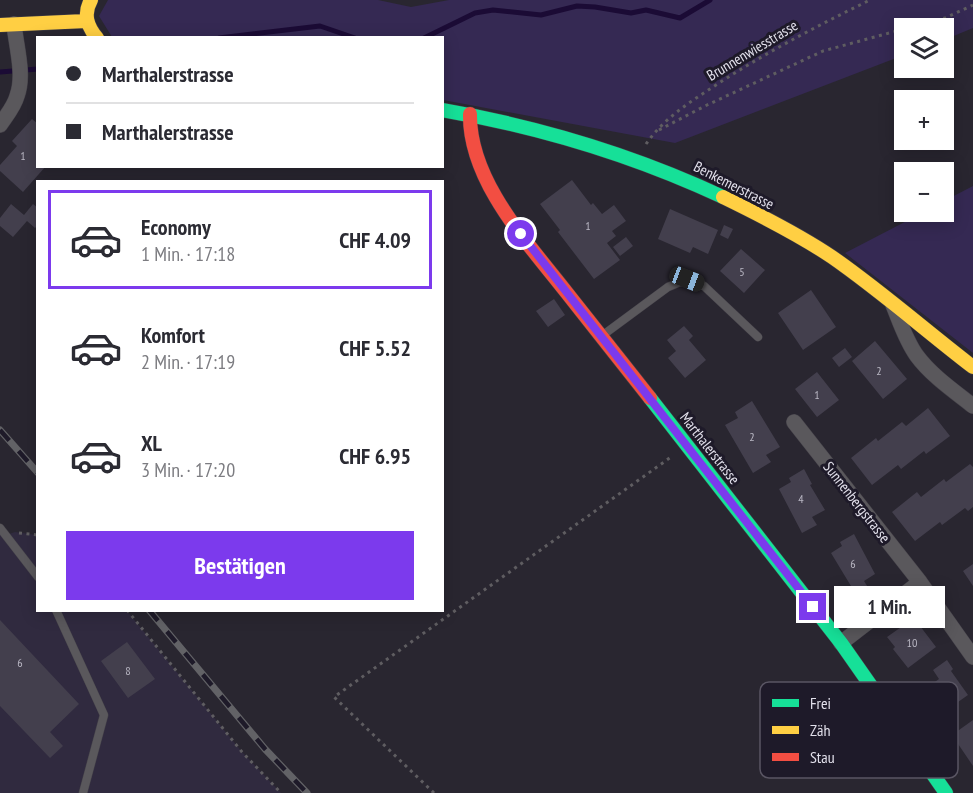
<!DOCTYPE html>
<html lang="de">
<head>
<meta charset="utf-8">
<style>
	:root { --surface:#fff; --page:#f7f7f7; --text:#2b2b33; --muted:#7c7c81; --line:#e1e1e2; --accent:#7c3aed }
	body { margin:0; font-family:"PT Sans Narrow",sans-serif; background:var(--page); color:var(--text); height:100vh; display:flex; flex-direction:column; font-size:22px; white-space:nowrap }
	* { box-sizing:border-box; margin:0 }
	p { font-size:20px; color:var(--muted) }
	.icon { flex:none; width:33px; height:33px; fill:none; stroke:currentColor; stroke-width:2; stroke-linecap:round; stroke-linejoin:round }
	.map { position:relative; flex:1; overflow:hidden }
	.details { position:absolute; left:36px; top:180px; width:408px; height:432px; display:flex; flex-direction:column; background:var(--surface); border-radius:0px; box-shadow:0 3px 15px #0003 }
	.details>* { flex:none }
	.guide { position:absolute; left:36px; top:36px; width:408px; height:132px; border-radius:0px; box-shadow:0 3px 15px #0003; display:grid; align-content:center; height:132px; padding:0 30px; background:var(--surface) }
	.tools { position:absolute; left:894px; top:18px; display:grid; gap:12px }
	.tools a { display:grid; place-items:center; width:60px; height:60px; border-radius:0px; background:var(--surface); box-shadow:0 3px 15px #0003; font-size:30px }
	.end { position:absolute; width:27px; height:27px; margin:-14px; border:8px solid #7c3aed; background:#fff; box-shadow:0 0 0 3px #fff }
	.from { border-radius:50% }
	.bubble { position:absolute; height:42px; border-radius:0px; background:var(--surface); box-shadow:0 3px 15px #0003; font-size:20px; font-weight:600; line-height:42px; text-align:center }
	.car { position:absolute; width:18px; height:36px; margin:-18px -9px; border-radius:8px; box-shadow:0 0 4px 2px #0007; background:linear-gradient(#222 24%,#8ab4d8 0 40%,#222 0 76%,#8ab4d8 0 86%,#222 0) }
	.guide b { display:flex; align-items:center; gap:21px; height:57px; font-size:22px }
	.guide b+b { border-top:2px solid var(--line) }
	.guide i { width:15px; height:15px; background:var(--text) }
	ul { padding:10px 0 0; list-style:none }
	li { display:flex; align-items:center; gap:18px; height:99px; margin:0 12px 9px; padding:0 18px; border:3px solid transparent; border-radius:0px }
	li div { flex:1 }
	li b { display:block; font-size:22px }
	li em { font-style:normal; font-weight:600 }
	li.on { border-color:var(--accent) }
	li>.icon { width:54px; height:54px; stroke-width:1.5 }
	.primary-button { display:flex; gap:12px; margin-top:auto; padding:12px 30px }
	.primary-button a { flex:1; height:69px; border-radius:0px; background:var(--accent); color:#fff; font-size:24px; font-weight:600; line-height:69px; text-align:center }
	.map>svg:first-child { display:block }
	.built { fill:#302a3f }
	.green { fill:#352953 }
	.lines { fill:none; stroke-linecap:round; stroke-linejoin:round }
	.stream { stroke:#1b0b35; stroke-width:5 }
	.building { fill:#433f4d }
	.lane-casing { stroke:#444149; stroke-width:9 }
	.street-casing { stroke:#444149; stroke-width:16 }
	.fast-casing { stroke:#444149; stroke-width:15 }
	.slow-casing { stroke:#444149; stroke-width:15 }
	.jam-casing { stroke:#444149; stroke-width:15 }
	.path { stroke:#5f5d61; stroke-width:3; stroke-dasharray:3 4.5; stroke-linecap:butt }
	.lane { stroke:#5a585c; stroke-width:8 }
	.street { stroke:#5a585c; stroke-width:15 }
	.fast { stroke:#16e098; stroke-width:14 }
	.slow { stroke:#ffcf43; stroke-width:14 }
	.jam { stroke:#f24e42; stroke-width:14 }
	.rail-casing { stroke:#626266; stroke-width:7 }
	.rail { stroke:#1e1a29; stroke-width:4.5; stroke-dasharray:14; stroke-linecap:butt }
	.route { stroke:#7c3aed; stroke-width:8 }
	.labels { text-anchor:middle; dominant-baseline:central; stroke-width:6; stroke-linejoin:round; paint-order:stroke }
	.number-label { font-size:12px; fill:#bab8c4 }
	.street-label { font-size:15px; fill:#e2e0eb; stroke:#1e1a29 }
	.key { fill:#1e1a29; stroke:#595563; stroke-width:1.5 }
	.key-label { font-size:16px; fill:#e2e0eb }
</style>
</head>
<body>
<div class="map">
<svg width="973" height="793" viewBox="0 0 973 793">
	<rect width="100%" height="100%" fill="#292630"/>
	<path class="built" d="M0,528L6,535L15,532L37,535L38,610L127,611L242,752L281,793H0Z"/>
	<path class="green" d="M108,0H378L411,7L449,0H973V28L944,40V28H904V55L675,143L443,100L442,38L112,37L99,16Z
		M973,186V353L845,253L924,212H944V201Z"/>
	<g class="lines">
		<path class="stream" d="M219,38L320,26L355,38
			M424,38L475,13L493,10L541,15L577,6L595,7L631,13L646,10L680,18L710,0
			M0,72L38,69"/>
	</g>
	<path class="building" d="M32,119L38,124V166H46L23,192L0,171V165L17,146L12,141Z
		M572,180L591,205L593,203L602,214L614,205L626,221L612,231L616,236L607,243L620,260L594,279L558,232L560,230L540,204Z
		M11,204L24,215L33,204L38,208V225L35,228L27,221L13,237L0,226V218Z
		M670,209L718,230L708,254L693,247L690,253L658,239Z
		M724,225L733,229L728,239L720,235Z
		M626,237L633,246L620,256L613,247Z
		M741,249L765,270L744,293L720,271Z
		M811,290L836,327L803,350L778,313Z
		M554,299L565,315L548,327L536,311Z
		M684,326L693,336L689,340L706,360L685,378L668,358L676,351L667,340Z
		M875,341L907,379L883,399L852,361Z
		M845,348L852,357L839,367L832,358Z
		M817,372L839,400L817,417L795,389Z
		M752,401L780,447L766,455L771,462L753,473L725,425L738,418L735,412Z
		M928,408L950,436L926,454L924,451L901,469L898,465L872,485L851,458L876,438L878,441L902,422L906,426Z
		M970,464L973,467V507L968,511L965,508L942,525L940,522L915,541L892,512L917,492L921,497L944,479L946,482Z
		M804,469L812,484L810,485L825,510L812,517L817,525L802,533L779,489L791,482L789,478Z
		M854,534L875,574L864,581L869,589L857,596L831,553L842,546L840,542Z
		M973,564V586L963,571Z
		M914,618L936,647L908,668L893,649L895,647L887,637Z
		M0,620L79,704L50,732L63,746L50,758L0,706Z
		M127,642L155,679L128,698L101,661Z
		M947,660L953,669L951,671L968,695L941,714L933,704L942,697L932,684L939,679L933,670Z
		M973,720V766L952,735Z"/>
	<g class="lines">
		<defs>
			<path id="lane" d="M603,335L668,287L687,279L704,286L758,337
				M0,528L38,577
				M56,610L104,715L83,793"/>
			<path id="street" d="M0,125C6,116 14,107 17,96C25,75 16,46 14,24
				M893,305C900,322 906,341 917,356C931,375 954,391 973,406
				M794,422L920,582L973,657
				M841,643L920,582"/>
			<path id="fast" d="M442,110C540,127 633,155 723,197
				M650,398L841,643L946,793"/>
			<path id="slow" d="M91,0C83,14 87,26 97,38
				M0,25L86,21
				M723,197C760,215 798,234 832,257C881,291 926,331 973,367"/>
			<path id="jam" d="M470,114C469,181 528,243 567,293C595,328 622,363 650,398"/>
		</defs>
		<use href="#lane" class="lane-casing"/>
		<use href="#street" class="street-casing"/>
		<use href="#fast" class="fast-casing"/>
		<use href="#slow" class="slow-casing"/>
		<use href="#jam" class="jam-casing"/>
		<path class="path" d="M907,28L945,18L973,5
			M659,130L705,106L823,51L904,29
			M646,144C664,118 690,102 716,85C765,53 817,26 870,0
			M19,533L38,535
			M127,610L242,752L281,793
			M434,793L334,697L671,457"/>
		<use href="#lane" class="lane"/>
		<use href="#street" class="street"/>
		<use href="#fast" class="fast"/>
		<use href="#slow" class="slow"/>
		<use href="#jam" class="jam"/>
		<defs>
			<path id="rail" d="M0,430L38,473
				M149,610L265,749L307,793"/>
		</defs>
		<use href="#rail" class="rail-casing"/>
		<use href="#rail" class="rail"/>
	</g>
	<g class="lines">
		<path class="route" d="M521,234L813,607"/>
	</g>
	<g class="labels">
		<g class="number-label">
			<text x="23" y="155">1</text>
			<text x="588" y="225">1</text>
			<text x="742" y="271">5</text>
			<text x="879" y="370">2</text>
			<text x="817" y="394">1</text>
			<text x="752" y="436">2</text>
			<text x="801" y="498">4</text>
			<text x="853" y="563">6</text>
			<text x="912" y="642">10</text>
			<text x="20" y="662">6</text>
			<text x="128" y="670">8</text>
		</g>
		<g class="street-label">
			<text transform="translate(752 50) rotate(-31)">Brunnenwiesstrasse</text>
			<text transform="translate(734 185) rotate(27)">Benkemerstrasse</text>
			<text transform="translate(710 448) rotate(52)">Marthalerstrasse</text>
			<text transform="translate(857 502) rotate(52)">Sunnenbergstrasse</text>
		</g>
	</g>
	<rect x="760" y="682" width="198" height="96" rx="9" class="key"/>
	<rect x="772" y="699" width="27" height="8" fill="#16e098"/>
	<rect x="772" y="726" width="27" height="8" fill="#ffcf43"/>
	<rect x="772" y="753" width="27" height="8" fill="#f24e42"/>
	<g class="key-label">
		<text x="810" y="709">Frei</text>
		<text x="810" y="736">Zäh</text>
		<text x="810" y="763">Stau</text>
	</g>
</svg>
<div class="tools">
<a><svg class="icon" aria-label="layers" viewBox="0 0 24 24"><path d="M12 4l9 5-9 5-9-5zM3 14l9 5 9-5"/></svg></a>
<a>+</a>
<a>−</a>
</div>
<i class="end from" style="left:521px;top:234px"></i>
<i class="end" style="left:813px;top:607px"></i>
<div class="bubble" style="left:834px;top:586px;width:111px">1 Min.</div>
<i class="car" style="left:687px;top:279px;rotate:111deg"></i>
<div class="guide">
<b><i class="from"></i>Marthalerstrasse</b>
<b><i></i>Marthalerstrasse</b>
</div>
<section class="details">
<ul>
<li class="on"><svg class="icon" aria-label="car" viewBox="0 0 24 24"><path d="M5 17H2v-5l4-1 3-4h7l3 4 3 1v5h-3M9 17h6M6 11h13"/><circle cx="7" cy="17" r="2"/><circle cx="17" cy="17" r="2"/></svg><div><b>Economy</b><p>1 Min. · 17:18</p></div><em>CHF 4.09</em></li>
<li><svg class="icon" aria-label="car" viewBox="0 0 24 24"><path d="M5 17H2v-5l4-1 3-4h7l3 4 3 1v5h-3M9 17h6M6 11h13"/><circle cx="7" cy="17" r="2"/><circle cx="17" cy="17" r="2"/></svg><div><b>Komfort</b><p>2 Min. · 17:19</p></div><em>CHF 5.52</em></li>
<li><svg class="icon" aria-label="car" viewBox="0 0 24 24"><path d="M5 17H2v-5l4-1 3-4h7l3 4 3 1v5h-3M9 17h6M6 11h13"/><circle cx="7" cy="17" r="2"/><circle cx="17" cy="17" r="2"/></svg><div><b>XL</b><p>3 Min. · 17:20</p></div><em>CHF 6.95</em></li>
</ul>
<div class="primary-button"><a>Bestätigen</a></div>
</section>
</div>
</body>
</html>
